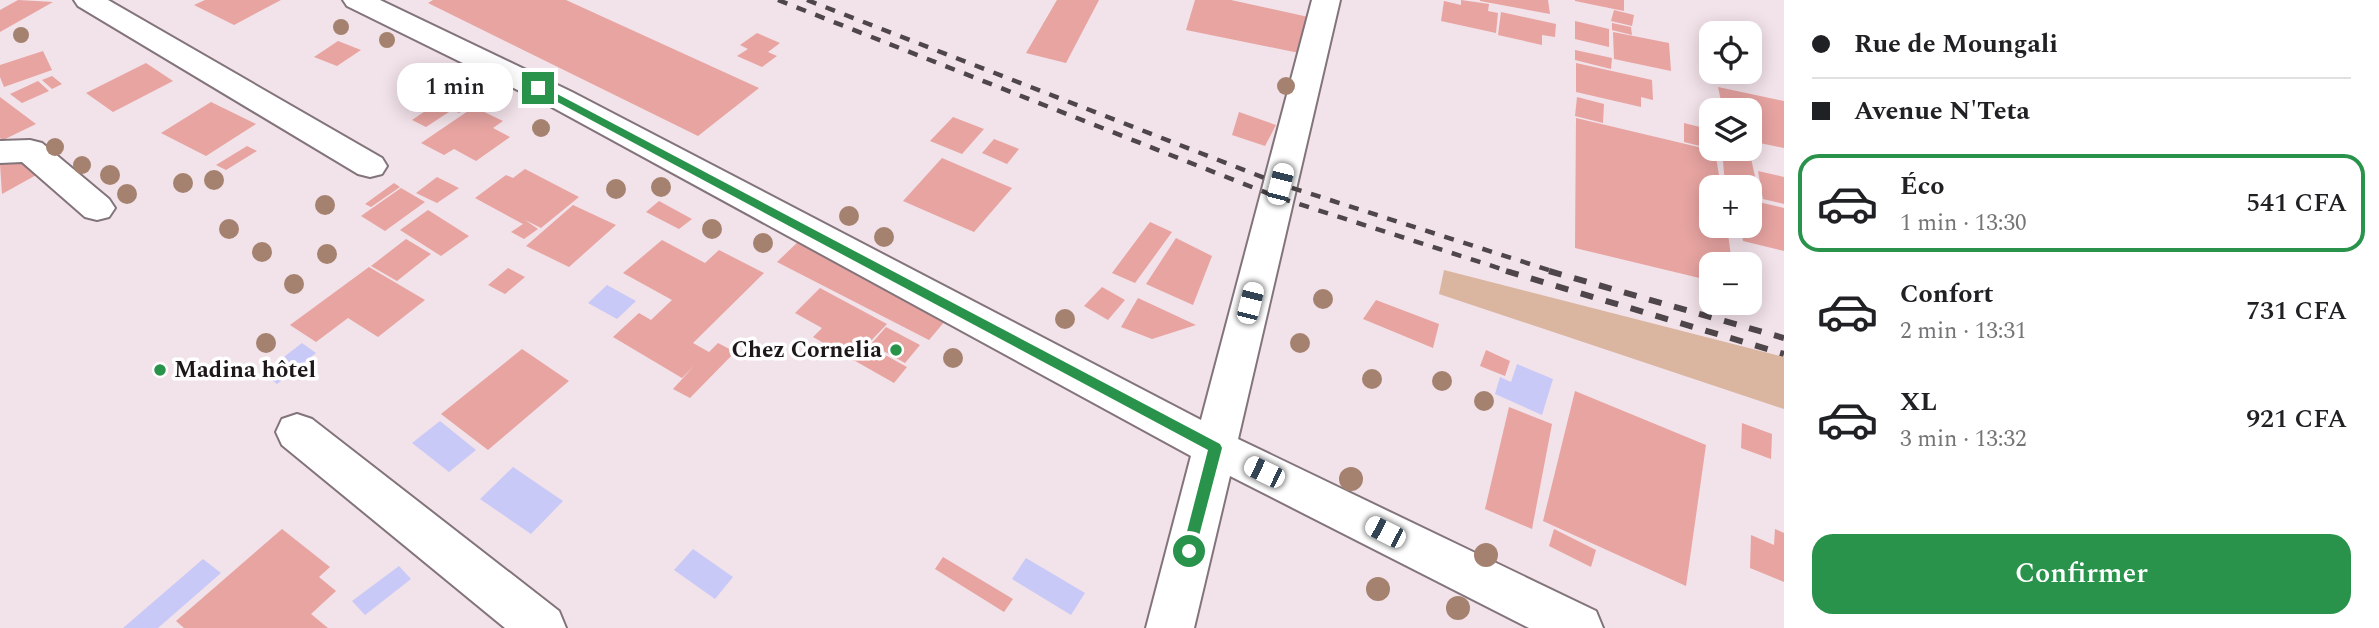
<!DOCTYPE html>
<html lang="fr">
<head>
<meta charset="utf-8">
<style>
	:root { --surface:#fff; --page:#f2f2f2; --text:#202124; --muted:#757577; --line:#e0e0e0; --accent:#29934b }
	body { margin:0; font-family:Spectral,serif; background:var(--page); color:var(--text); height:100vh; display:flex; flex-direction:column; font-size:26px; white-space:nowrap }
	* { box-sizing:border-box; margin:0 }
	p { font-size:23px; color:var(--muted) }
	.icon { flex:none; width:38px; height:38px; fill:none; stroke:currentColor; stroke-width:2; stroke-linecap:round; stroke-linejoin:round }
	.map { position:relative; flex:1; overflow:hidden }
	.drawer { display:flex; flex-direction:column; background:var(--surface); width:595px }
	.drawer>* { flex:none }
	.guide { display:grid; align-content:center; height:154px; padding:0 28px; background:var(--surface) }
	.buttons { position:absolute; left:1699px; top:21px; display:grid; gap:14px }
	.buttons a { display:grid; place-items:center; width:63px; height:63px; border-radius:14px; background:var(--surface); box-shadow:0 4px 18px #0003; font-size:35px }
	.end { position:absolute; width:32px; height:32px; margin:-16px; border:9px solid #29934b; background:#fff; box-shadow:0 0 0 4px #fff }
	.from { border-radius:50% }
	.bubble { position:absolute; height:49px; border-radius:21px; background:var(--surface); box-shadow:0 4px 18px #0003; font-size:23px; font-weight:600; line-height:49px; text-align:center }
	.car { position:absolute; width:21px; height:42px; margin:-21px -10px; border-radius:9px; box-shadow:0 0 5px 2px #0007; background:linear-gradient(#fff 24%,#345 0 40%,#fff 0 76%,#345 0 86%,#fff 0) }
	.guide b { display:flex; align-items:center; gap:24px; height:66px; font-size:26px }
	.guide b+b { border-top:2px solid var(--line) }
	.guide i { width:18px; height:18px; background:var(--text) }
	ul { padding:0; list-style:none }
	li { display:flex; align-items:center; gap:21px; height:98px; margin:0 14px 10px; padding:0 14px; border:4px solid transparent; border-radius:21px }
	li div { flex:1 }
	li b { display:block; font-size:26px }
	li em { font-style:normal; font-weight:600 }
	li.selected { border-color:var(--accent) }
	li>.icon { width:63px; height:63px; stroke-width:1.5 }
	.button { display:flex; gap:14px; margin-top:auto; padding:14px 28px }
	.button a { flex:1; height:80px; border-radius:21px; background:var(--accent); color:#fff; font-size:28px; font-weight:600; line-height:80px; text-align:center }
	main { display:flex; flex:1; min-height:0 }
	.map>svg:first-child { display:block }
	.green { fill:#dab59f }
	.water { fill:#c9c9f8 }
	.building { fill:#e7a4a1 }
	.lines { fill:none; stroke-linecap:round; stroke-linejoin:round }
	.minor-casing { stroke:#82747a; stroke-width:4 }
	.minor { fill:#fff; fill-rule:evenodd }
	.rail-far1 { stroke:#4e4649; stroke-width:4.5; stroke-dasharray:10 10; stroke-linecap:butt }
	.rail { stroke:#4e4649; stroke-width:6; stroke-dasharray:13 13; stroke-linecap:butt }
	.tree { fill:#a5826f }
	.route { fill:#29934b }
	.poi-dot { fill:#29934b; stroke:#fff; stroke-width:2.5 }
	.labels { text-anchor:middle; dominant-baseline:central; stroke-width:7; stroke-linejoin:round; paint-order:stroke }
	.poi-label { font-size:23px; font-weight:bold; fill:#1d171a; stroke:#fff; text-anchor:end }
</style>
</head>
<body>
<main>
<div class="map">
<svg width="1784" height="628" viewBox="0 0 1784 628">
	<rect width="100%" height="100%" fill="#f2e2e9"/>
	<path class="green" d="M1444,270L1784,357V409L1439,294Z"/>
	<path class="water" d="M607,285L636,301L617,319L588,303Z
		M302,343L316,353L277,384L263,373Z
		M1517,364L1553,379L1542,415L1495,394L1500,377L1511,382Z
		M440,421L476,450L449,472L412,443Z
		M513,467L563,501L531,534L480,499Z
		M693,549L733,577L715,599L674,570Z
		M1026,558L1085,593L1071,615L1012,579Z
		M203,559L221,573L158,628H123Z
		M399,566L411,579L365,615L352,601Z"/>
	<path class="building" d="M18,0L53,2L0,32V10Z
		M205,0H281L234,25L194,5Z
		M433,0H566L759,88L698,136L428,3Z
		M1057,0H1099L1066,63L1026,53Z
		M1195,0H1231L1313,18L1304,54L1186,30Z
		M1461,0L1489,4L1488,11L1498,13L1496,33L1441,21L1444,1L1461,5Z
		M1480,0H1548L1550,14L1480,1Z
		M1575,0H1624V11L1575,1Z
		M1614,10L1634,15L1632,26L1611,21Z
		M1501,12L1556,24L1555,37L1542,35V45L1498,35Z
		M1575,21L1609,29V47L1575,39Z
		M1612,23L1631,27L1632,35L1612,30Z
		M1613,32L1669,43L1671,71L1614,59Z
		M757,33L780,43L768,52L777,56L762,67L737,56L748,49L740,45Z
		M338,41L361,50L337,66L314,57Z
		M1575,50L1612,58L1611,69L1575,60Z
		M43,51L52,70L4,87L0,77V65Z
		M146,63L173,81L113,112L86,93Z
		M1576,63L1652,80L1653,100L1641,97V107L1576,92Z
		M52,76L62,84L52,89L42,80Z
		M38,81L49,91L22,103L10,94Z
		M1718,87L1784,101V148L1750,141V110H1723Z
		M449,95L470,106L459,113L452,110L426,127L412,120Z
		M0,97L36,124L3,140L0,138Z
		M1577,97L1604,104L1603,123L1575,116Z
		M211,102L256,124L206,156L161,133Z
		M474,107L503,121L493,128L510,137L476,161L454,149L444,155L421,143Z
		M1239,112L1276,125L1265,146L1232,135Z
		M953,117L984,129L962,154L930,141Z
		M1576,118L1715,151L1721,187H1712V226H1727L1732,264H1712V281L1575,248Z
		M1684,123L1712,130V149L1684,142Z
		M994,139L1019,149L1007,164L982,153Z
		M247,146L257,151L226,170L216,165Z
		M1722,149H1749L1759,195L1750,193V187L1725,185Z
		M12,157L38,174L2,194L0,164Z
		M942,158L1012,188L974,232L903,201Z
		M525,169L579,197L541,228L525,220L538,229L524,239L511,232L523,224L475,198L506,175L513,178Z
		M1758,171L1784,177V204L1763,199Z
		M437,177L459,188L437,203L416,193Z
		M394,183L400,187L371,207L365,204Z
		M401,188L425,202L385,231L361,216Z
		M1750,200L1784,208V251L1743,241L1741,226H1750Z
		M659,201L692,219L679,229L646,212Z
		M573,205L616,225L569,267L526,246Z
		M428,210L469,236L441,256L400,230Z
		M1150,222L1172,232L1135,283L1112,273Z
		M1176,238L1212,256L1193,305L1146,284Z
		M406,239L431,254L397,281L371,266Z
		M801,239L951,314L929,340L777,262Z
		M662,240L705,263L719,250L764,273L693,343L709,352L718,343L735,352L690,398L673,389L695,365L682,378L613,337L639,313L651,320L672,300L623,273Z
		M369,267L425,300L378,337L348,318L316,342L290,325Z
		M508,268L525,277L505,294L488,285Z
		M1102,287L1125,300L1108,320L1084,306Z
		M820,288L887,324L867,345L907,367L894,383L813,337L822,328L795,313Z
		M1138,298L1196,325L1152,339L1121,327Z
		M1376,300L1439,324L1433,348L1363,319Z
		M886,327L920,345L905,363L871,344Z
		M522,349L569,381L488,450L441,414Z
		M1486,350L1510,361L1505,376L1480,366Z
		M1575,391L1706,445L1686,586L1543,521Z
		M1509,407L1552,424L1532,529L1485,509Z
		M1742,423L1772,434L1771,459L1741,448Z
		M282,529L330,567L319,577L336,591L311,614L328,628H184L176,621Z
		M1554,529L1596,550L1591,567L1549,546Z
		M1775,529L1784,533V582L1750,568L1751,535L1774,545Z
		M943,557L1013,599L1004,612L935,569Z"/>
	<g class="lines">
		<defs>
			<path id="minor" d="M74,0H108L382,158L387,166L382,174L370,177L358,174L78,6Z
				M343,0H380L572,92L1201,420L1312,0H1340L1238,439L1596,611L1603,628H1529L1230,476L1194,628H1146L1191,456L550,106L347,6Z
				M30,140L42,143L109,199L115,208L109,217L97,220L85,217L22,162L0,163V141Z
				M297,414L312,419L559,611L566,628H505L282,445L276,432L282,419Z"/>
		</defs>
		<use href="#minor" class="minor-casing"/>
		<use href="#minor" class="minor"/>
		<path class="rail-far1" d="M778,0L1277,197L1511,272
			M807,0L1280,184L1555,272"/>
		<path class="rail" d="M1506,271L1784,354
			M1549,271L1784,338"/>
	</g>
	<g class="tree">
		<circle cx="341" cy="27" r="8"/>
		<circle cx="21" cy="35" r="8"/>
		<circle cx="387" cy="40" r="8"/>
		<circle cx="453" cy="82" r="9"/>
		<circle cx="1286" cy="86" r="9"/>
		<circle cx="541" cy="128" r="9"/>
		<circle cx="55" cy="147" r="9"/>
		<circle cx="82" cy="165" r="9"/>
		<circle cx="110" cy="175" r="10"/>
		<circle cx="214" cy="180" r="10"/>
		<circle cx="183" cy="183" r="10"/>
		<circle cx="661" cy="187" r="10"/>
		<circle cx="616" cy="189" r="10"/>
		<circle cx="127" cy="194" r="10"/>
		<circle cx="325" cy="205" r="10"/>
		<circle cx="849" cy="216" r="10"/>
		<circle cx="229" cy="229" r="10"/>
		<circle cx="712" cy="229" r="10"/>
		<circle cx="884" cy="237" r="10"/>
		<circle cx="763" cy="243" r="10"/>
		<circle cx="262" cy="252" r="10"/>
		<circle cx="327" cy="254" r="10"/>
		<circle cx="294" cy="284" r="10"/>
		<circle cx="1323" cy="299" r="10"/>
		<circle cx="1065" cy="319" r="10"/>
		<circle cx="266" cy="343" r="10"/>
		<circle cx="1300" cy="343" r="10"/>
		<circle cx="953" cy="358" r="10"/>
		<circle cx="1372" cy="379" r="10"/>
		<circle cx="1442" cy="381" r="10"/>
		<circle cx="1484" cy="401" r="10"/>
		<circle cx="1351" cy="479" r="12"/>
		<circle cx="1486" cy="555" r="12"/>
		<circle cx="1378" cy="589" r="12"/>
		<circle cx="1458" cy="608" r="12"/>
	</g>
	<path class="route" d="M535,86H542L1220,444L1222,448L1194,555H1184L1182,551L1208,450L535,90Z"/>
	<g class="poi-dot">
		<circle cx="896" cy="350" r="7"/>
		<circle cx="160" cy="370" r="7"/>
	</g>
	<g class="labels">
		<g class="poi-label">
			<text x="882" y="350">Chez Cornelia</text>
			<text x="174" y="370" text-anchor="start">Madina hôtel</text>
		</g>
	</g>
</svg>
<div class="buttons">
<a><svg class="icon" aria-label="locate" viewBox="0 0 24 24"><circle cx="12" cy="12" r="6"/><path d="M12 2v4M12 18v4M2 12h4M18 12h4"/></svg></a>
<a><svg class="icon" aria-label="layers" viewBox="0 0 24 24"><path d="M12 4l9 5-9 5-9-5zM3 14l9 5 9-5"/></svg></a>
<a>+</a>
<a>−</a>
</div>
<i class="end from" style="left:1189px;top:551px"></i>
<i class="end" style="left:538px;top:88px"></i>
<div class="bubble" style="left:397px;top:63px;width:116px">1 min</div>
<i class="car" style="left:1280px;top:184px;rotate:14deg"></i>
<i class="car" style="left:1250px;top:303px;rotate:14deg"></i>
<i class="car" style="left:1264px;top:472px;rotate:296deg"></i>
<i class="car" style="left:1385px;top:532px;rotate:297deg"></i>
</div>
<section class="drawer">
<div class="guide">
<b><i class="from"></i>Rue de Moungali</b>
<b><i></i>Avenue N'Teta</b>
</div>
<ul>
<li class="selected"><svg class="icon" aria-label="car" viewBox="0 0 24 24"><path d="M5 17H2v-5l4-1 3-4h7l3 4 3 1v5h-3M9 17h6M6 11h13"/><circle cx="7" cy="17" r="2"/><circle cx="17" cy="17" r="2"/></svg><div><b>Éco</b><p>1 min · 13:30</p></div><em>541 CFA</em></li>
<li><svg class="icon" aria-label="car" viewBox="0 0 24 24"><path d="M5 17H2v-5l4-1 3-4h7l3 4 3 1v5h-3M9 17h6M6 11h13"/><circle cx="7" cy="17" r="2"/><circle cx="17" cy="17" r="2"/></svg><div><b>Confort</b><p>2 min · 13:31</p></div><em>731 CFA</em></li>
<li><svg class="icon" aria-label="car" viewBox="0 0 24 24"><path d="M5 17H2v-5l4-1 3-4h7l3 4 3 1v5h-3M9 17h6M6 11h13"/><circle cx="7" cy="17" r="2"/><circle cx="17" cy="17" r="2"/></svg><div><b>XL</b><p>3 min · 13:32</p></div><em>921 CFA</em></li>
</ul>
<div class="button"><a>Confirmer</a></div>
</section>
</main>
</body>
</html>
